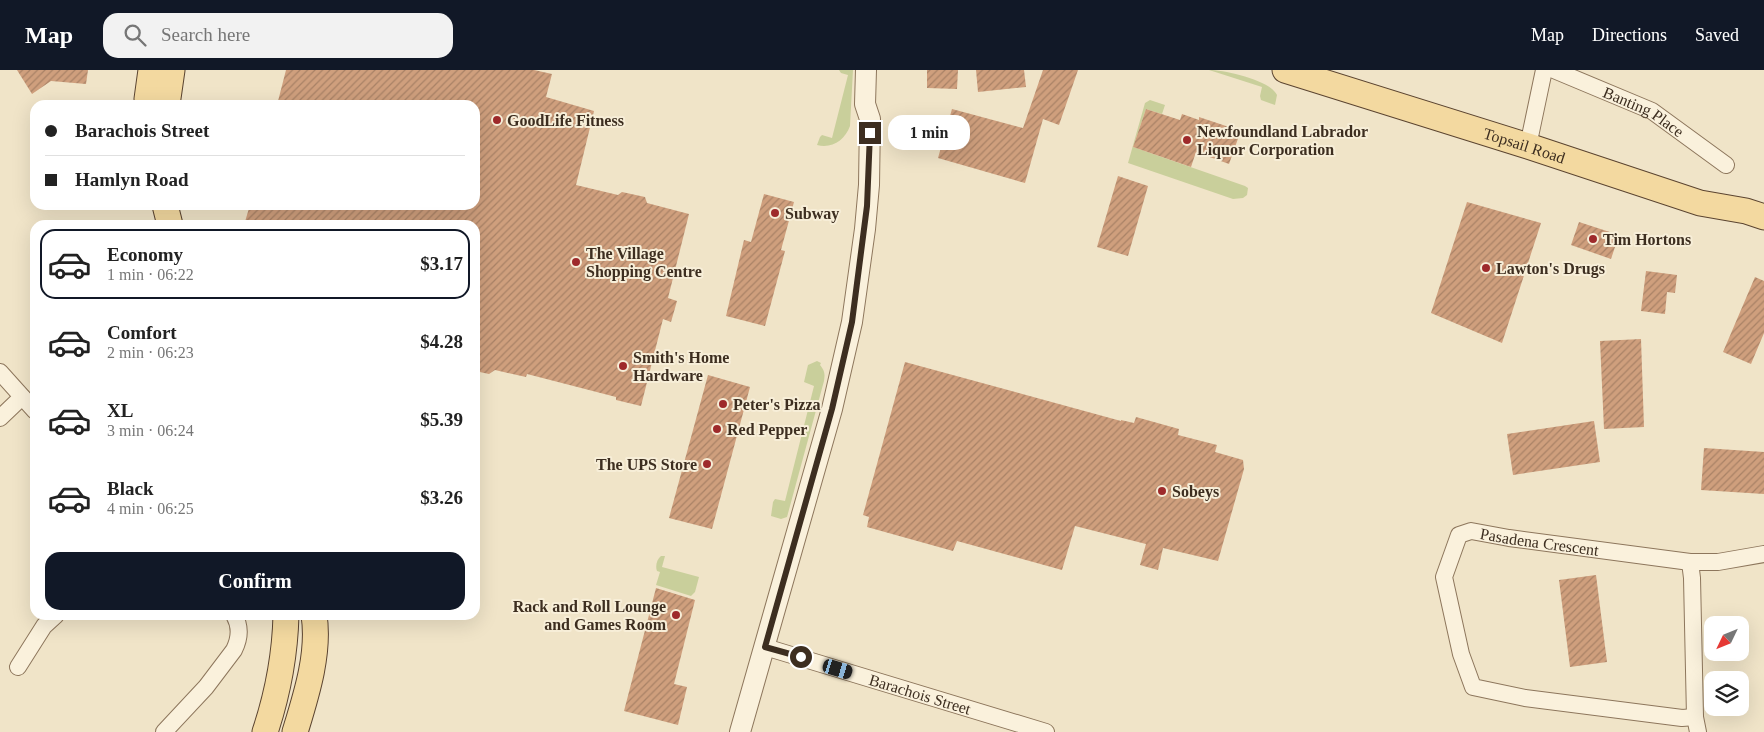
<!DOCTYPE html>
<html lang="en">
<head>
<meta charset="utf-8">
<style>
	:root { --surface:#fff; --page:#f2f2f2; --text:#222; --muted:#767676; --line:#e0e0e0; --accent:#111827 }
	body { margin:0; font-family:Georgia,serif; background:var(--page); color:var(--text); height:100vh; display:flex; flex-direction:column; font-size:19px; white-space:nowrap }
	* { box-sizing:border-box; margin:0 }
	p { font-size:16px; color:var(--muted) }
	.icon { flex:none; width:28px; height:28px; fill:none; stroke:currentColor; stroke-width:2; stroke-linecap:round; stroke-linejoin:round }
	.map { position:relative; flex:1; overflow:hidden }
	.side { position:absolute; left:30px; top:150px; width:450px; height:400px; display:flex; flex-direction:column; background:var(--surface); border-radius:15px; box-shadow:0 5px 20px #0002 }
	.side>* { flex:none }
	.hud { position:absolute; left:30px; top:30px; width:450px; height:110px; border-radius:15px; box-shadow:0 5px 20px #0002; display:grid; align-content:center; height:110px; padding:0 15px; background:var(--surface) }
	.needle { width:32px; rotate:227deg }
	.buttons { position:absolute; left:1704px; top:546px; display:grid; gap:10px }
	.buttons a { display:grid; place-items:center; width:45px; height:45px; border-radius:10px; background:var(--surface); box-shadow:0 5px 20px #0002; font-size:25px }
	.end { position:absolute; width:22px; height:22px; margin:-11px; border:6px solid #3d2e20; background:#fff; box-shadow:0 0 0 2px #fff }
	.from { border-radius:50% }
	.bubble { position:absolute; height:35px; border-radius:15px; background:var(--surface); box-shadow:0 5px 20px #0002; font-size:16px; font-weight:600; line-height:35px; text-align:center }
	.car { position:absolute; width:15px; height:30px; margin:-15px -8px; border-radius:6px; box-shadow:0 0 4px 1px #0007; background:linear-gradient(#222 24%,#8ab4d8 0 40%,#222 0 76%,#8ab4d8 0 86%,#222 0) }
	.hud b { display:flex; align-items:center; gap:18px; height:48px; font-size:19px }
	.hud b+b { border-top:1px solid var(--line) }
	.hud i { width:12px; height:12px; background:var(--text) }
	ul { padding:9px 0 0; list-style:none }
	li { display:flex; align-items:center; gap:15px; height:70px; margin:0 10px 8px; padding:0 5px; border:2px solid transparent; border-radius:15px }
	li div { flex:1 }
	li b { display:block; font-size:19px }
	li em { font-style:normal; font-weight:600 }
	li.selected { border-color:var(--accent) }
	li>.icon { width:45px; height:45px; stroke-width:1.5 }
	.cta { display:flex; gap:10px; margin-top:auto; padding:10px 15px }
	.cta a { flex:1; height:58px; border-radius:15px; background:var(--accent); color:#fff; font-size:20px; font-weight:600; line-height:58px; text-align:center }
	header { display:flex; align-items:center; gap:30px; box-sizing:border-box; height:70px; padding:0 25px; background:var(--accent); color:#fff }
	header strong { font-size:24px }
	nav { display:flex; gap:28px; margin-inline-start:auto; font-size:18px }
	.search { width:350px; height:45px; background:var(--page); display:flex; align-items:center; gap:12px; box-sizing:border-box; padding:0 18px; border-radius:15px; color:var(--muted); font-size:19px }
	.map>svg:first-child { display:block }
	.green { fill:#c9cf9b }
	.building { fill:url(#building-hatch) }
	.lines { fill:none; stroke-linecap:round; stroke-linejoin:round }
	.minor-casing { stroke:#8d765c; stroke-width:18 }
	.tertiary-casing { stroke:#8d765c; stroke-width:22 }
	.primary-casing { stroke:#5b4430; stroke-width:27 }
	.minor { stroke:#faf1dc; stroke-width:16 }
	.tertiary { stroke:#faf1dc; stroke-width:20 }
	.primary { stroke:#f3d9a0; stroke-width:25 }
	.route { stroke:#3d2e20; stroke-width:6 }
	.poi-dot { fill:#9e2a2b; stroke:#f7eed8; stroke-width:2 }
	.labels { text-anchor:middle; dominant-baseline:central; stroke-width:4; stroke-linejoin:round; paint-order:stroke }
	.street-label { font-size:16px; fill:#3d2e20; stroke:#f7eed8 }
	.poi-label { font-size:16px; font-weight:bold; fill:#3d2e20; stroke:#f7eed8; text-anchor:start }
</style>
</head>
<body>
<header>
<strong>Map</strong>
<div class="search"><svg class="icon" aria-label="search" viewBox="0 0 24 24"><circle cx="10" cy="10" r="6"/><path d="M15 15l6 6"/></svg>Search here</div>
<nav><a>Map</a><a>Directions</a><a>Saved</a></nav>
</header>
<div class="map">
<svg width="1764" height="662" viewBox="0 0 1764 662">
	<defs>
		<pattern id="building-hatch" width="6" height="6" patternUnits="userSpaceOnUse" patternTransform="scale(1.25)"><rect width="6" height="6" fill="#cf9f7d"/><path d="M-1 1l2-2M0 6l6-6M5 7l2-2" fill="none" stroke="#a98266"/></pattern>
	</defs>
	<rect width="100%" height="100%" fill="#f0e4c8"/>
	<path class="green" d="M839,0H853L850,56C845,70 832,79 817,75L820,67L822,65L832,68L848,5L841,3Z
		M1209,0C1225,0 1270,10 1277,25L1275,35L1261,30L1260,26L1262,17Z
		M1150,30L1165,35L1162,44L1146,39L1133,77L1245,116L1248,118L1247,125L1243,128L1233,129L1128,93L1145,33Z
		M817,291L821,293L820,295C825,301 825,304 824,311L787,447L781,449L771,446L773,432L775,429L785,431L814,316L804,312L808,295Z
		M661,486H665L662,497L699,507L695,522L691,526L656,515L660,502L657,501C655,496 657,489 661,486Z"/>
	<path class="building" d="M17,0H88L86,14L51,11L32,24Z
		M286,0H534L552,4L546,27L594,41L576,115L618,125L622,122L645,127L647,133L689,144L668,228L677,231L671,252L663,249L641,336L616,330V327L527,304L526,307L495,300L489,304L475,301V155H244L250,135H475V35H277Z
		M927,0H958L957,19L927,18Z
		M976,0H1024L1026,17L978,22Z
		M1043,0H1078L1059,55L1043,49L1025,113L938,88L952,39L1023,58Z
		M1146,39L1180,50L1182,44L1199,50V47L1232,58V60L1240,63L1229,94L1196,82L1191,97L1133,77Z
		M1118,106L1148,116L1128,186L1097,177Z
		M764,124L794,132L781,180L785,181L765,256L726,246L744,170L751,172Z
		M1467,132L1541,153L1502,273L1431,243Z
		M1579,152L1619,165L1611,189L1571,175Z
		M1646,201L1677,205L1675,223L1667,222L1665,244L1641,241Z
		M1755,207L1764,211V263L1751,294L1723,282Z
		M1641,269L1644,357L1604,359L1600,271Z
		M905,292L1121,351V350L1134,353L1136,347L1179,359L1178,365L1217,375L1215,382L1243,390L1244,399L1218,491L1163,478L1158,500L1140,495L1146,474L1075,456L1062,500L957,471L953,481L867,457L869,447L863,445Z
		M708,305L750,317L712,459L669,448Z
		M1594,351L1600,392L1513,405L1507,364Z
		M1704,378L1764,382V424L1701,420Z
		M1596,505L1607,592L1570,597L1559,510Z
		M656,518L695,530L674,614L687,617L678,655L624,641Z"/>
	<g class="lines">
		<defs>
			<g id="minor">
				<path id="s1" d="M1554,0L1652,41L1726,95"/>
				<path d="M1528,76L1544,0"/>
				<path d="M0,302L35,341"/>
				<path d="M0,348L22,327"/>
				<path d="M1690,492L1692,508L1695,647L1698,662"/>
				<path id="s2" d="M765,577L1046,662"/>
				<path d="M18,597L44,556L56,545"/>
				<path id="s3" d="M1695,647L1682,648L1525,628L1473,617L1461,584L1444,507L1459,465L1471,461L1509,468L1690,492H1718L1764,484"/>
				<path d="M164,662L206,617L234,580C240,568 241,557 234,545"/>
			</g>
			<path id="tertiary" d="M740,662L832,339L852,252L865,159L869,115L870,49L865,34L866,0"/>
			<g id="primary">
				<path id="s4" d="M1285,0L1528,76L1700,133L1746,141L1764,147"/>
				<path d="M149,35L147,29L151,0"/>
				<path d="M167,35L172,0"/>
				<path d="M165,135L170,155"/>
				<path d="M265,662C278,623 285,586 286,545"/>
				<path d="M295,662C306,626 320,583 314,545"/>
			</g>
		</defs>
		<use href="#minor" class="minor-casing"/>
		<use href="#tertiary" class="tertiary-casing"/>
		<use href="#primary" class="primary-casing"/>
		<use href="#minor" class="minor"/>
		<use href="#tertiary" class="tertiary"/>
		<use href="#primary" class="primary"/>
	</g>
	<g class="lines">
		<path class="route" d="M801,587L765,577L832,339L852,252L867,136L870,63"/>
	</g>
	<g class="poi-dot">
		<circle cx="497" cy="50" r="5"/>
		<circle cx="1187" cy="70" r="5"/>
		<circle cx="775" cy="143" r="5"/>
		<circle cx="1593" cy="169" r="5"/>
		<circle cx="576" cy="192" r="5"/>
		<circle cx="1486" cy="198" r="5"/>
		<circle cx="623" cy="296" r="5"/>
		<circle cx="723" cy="334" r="5"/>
		<circle cx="717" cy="359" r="5"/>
		<circle cx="707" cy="394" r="5"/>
		<circle cx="1162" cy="421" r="5"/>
		<circle cx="676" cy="545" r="5"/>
	</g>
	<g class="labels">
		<g class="street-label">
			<text stroke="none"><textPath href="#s1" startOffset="99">Banting Place</textPath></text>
			<text stroke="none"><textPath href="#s4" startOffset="251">Topsail Road</textPath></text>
			<text stroke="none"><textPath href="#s3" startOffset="465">Pasadena Crescent</textPath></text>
			<text stroke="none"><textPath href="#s2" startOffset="162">Barachois Street</textPath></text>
		</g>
		<g class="poi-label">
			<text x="507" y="50">GoodLife Fitness</text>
			<text x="1197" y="61">Newfoundland Labrador<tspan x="1197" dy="18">Liquor Corporation</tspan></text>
			<text x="785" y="143">Subway</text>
			<text x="1603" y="169">Tim Hortons</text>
			<text x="586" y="183">The Village<tspan x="586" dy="18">Shopping Centre</tspan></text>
			<text x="1496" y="198">Lawton's Drugs</text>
			<text x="633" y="287">Smith's Home<tspan x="633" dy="18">Hardware</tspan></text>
			<text x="733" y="334">Peter's Pizza</text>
			<text x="727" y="359">Red Pepper</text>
			<text x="697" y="394" text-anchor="end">The UPS Store</text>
			<text x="1172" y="421">Sobeys</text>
			<text x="666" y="536" text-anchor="end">Rack and Roll Lounge<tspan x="666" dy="18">and Games Room</tspan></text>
		</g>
	</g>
</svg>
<div class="buttons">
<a><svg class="needle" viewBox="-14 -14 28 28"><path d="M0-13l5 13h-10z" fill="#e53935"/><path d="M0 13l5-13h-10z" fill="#767676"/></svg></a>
<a><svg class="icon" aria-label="layers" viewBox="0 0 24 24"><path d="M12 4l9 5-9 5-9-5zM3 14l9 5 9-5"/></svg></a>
</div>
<i class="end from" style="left:801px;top:587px"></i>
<i class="end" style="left:870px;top:63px"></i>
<div class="bubble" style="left:888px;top:45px;width:82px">1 min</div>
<i class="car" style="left:838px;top:599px;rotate:107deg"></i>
<div class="hud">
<b><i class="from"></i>Barachois Street</b>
<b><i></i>Hamlyn Road</b>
</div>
<section class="side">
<ul>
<li class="selected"><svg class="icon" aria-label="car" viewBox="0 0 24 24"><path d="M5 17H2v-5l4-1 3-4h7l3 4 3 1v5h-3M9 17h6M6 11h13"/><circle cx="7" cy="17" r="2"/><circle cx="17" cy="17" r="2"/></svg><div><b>Economy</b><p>1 min · 06:22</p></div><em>$3.17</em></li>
<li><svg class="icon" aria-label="car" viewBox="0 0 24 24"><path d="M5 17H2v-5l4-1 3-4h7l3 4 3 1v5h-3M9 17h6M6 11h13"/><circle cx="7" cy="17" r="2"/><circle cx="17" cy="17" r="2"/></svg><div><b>Comfort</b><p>2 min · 06:23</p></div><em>$4.28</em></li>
<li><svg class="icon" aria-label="car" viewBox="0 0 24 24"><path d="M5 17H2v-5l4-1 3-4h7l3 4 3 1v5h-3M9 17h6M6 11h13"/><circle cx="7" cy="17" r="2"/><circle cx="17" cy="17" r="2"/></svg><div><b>XL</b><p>3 min · 06:24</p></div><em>$5.39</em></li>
<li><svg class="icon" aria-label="car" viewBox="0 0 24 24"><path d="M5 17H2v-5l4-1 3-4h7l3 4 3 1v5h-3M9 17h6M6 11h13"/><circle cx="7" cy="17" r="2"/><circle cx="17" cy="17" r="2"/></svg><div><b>Black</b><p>4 min · 06:25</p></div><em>$3.26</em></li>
</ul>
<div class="cta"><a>Confirm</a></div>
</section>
</div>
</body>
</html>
